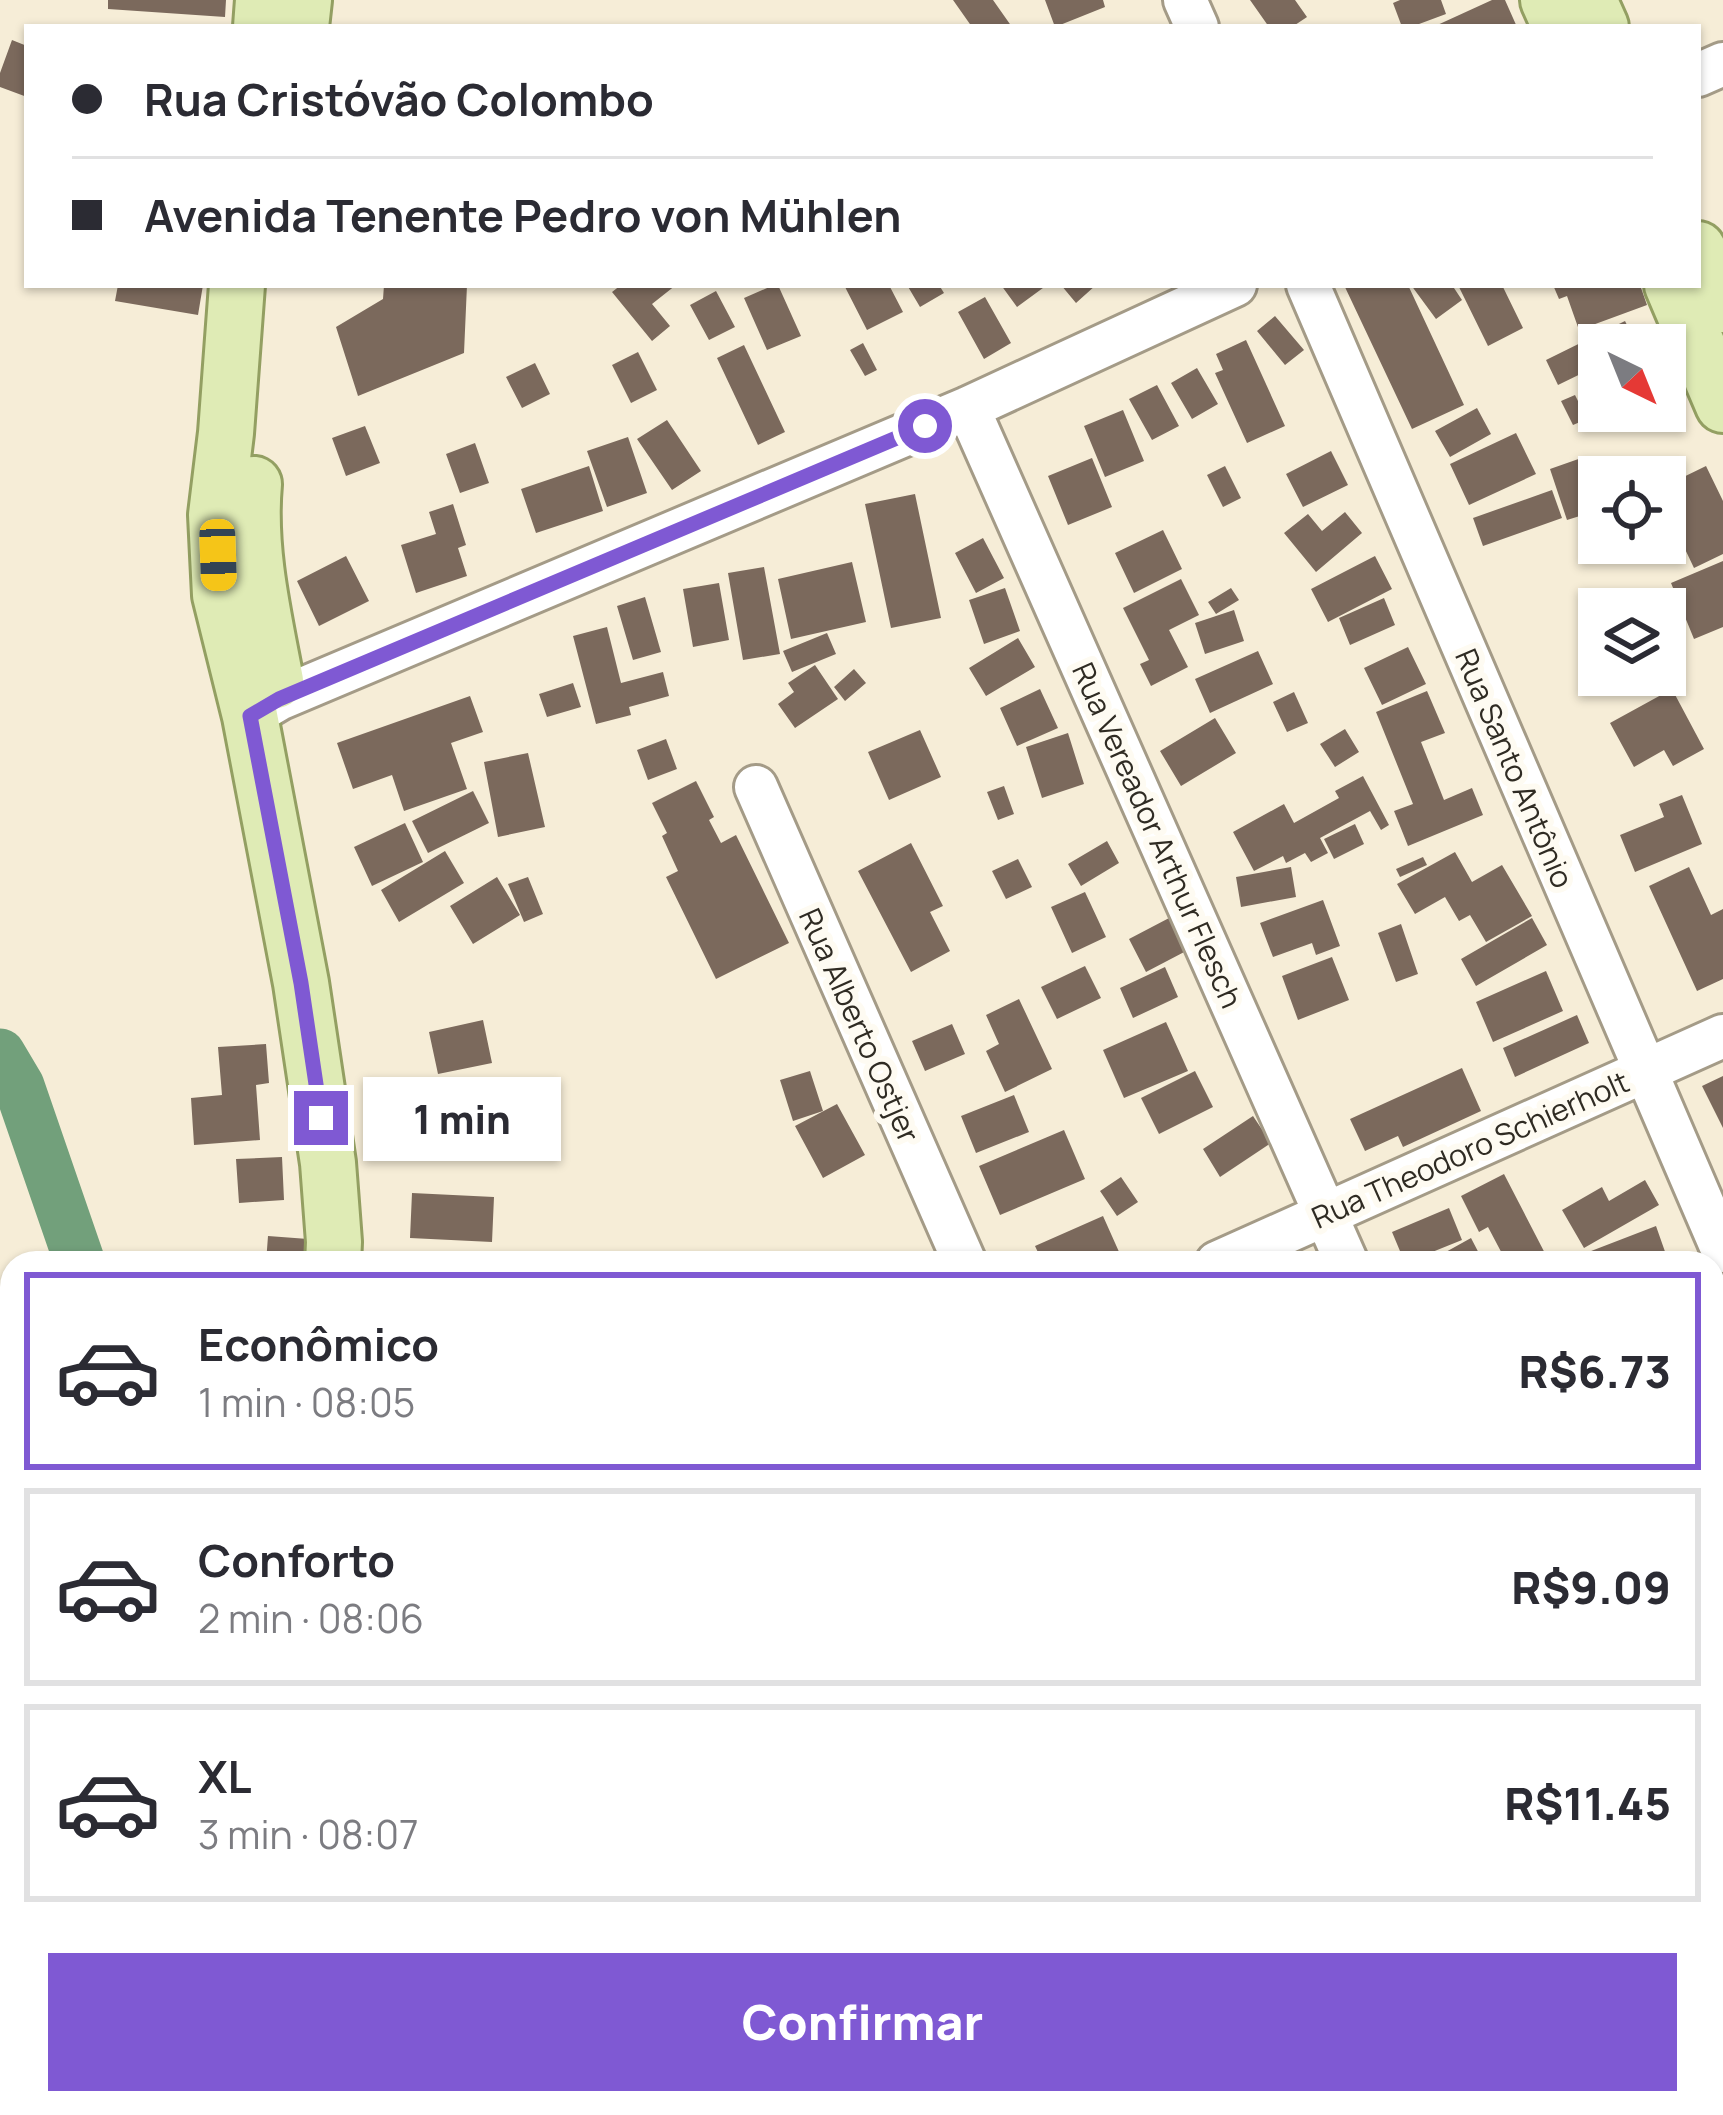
<!DOCTYPE html>
<html lang="pt">
<head>
<meta charset="utf-8">
<style>
	:root { --surface:#fff; --page:#f7f7f7; --text:#2b2b33; --muted:#7c7c81; --line:#e1e1e2; --accent:#7f59d3 }
	body { margin:0; font-family:Manrope,sans-serif; background:var(--page); color:var(--text); height:100vh; display:flex; flex-direction:column; font-size:45px; white-space:nowrap }
	* { box-sizing:border-box; margin:0 }
	p { font-size:39px; color:var(--muted) }
	.icon { flex:none; width:66px; height:66px; fill:none; stroke:currentColor; stroke-width:2; stroke-linecap:round; stroke-linejoin:round }
	.map { position:relative; flex:1; overflow:hidden }
	.drawer { position:absolute; left:0px; top:1251px; width:1725px; height:864px; display:flex; flex-direction:column; background:var(--surface); border-radius:36px 36px 0 0; box-shadow:0 3px 9px #0004 }
	.drawer>* { flex:none }
	.banner { position:absolute; left:24px; top:24px; width:1677px; height:264px; border-radius:0px; box-shadow:0 3px 9px #0004; display:grid; align-content:center; height:264px; padding:0 48px; background:var(--surface) }
	.needle { width:78px; rotate:137deg }
	.buttons { position:absolute; left:1578px; top:324px; display:grid; gap:24px }
	.buttons a { display:grid; place-items:center; width:108px; height:108px; border-radius:0px; background:var(--surface); box-shadow:0 3px 9px #0004; font-size:60px }
	.end { position:absolute; width:54px; height:54px; margin:-27px; border:15px solid #7f59d3; background:#fff; box-shadow:0 0 0 6px #fff }
	.from { border-radius:50% }
	.bubble { position:absolute; height:84px; border-radius:0px; background:var(--surface); box-shadow:0 3px 9px #0004; font-size:39px; font-weight:800; line-height:84px; text-align:center }
	.car { position:absolute; width:36px; height:72px; margin:-36px -18px; border-radius:15px; box-shadow:0 0 9px 3px #0007; background:linear-gradient(#f5c518 24%,#345 0 40%,#f5c518 0 76%,#345 0 86%,#f5c518 0) }
	.banner b { display:flex; align-items:center; gap:42px; height:114px; font-size:45px }
	.banner b+b { border-top:3px solid var(--line) }
	.banner i { width:30px; height:30px; background:var(--text) }
	ul { padding:21px 0 0; list-style:none }
	li { display:flex; align-items:center; gap:36px; height:198px; margin:0 24px 18px; padding:0 24px; border:6px solid var(--line); border-radius:0px }
	li div { flex:1 }
	li b { display:block; font-size:45px }
	li em { font-style:normal; font-weight:800 }
	li.selected { border-color:var(--accent) }
	li>.icon { width:108px; height:108px; stroke-width:1.5 }
	.action { display:flex; gap:24px; margin-top:auto; padding:24px 48px }
	.action a { flex:1; height:138px; border-radius:0px; background:var(--accent); color:#fff; font-size:48px; font-weight:800; line-height:138px; text-align:center }
	.map>svg:first-child { display:block }
	.lines { fill:none; stroke-linecap:round; stroke-linejoin:round }
	.river { stroke:#72a07b; stroke-width:51 }
	.building { fill:#7b695c }
	.minor-casing { stroke:#a49b87; stroke-width:48 }
	.major-casing { stroke:#939f62; stroke-width:60 }
	.minor { stroke:#fff; stroke-width:42 }
	.major { stroke:#dfebb5; stroke-width:54 }
	.route { stroke:#7f59d3; stroke-width:15 }
	.labels { text-anchor:middle; dominant-baseline:central; stroke-width:12; stroke-linejoin:round; paint-order:stroke }
	.street-label { font-size:30px; fill:#2f2b23; stroke:#fefbf2 }
</style>
</head>
<body>
<div class="map">
<svg width="1723" height="2115" viewBox="0 0 1723 2115">
	<rect width="100%" height="100%" fill="#f6edd7"/>
	<g class="lines">
		<path class="river" d="M0,1054L19,1086L80,1263
			M0,2022L12,1976"/>
	</g>
	<path class="building" d="M108,0H226L225,17L108,9Z
		M953,0H993L1012,27H972Z
		M1045,0H1103L1105,7L1055,27Z
		M1250,0H1295L1307,17L1292,27H1269Z
		M1400,0H1441L1446,14L1411,27H1402L1393,3Z
		M1492,0H1505L1517,27H1433Z
		M12,40L27,46V97L0,87V73Z
		M118,285H203L198,315L115,301Z
		M384,285H467L464,353L358,396L336,327L383,299Z
		M621,285H676L652,304L670,326L652,341L612,292Z
		M774,285H778L801,336L767,350L744,298Z
		M844,285H889L903,312L867,330Z
		M907,285H939L944,293L920,307Z
		M1001,285H1047L1017,307Z
		M1061,285H1096L1076,303Z
		M1344,285H1408L1464,405L1412,429Z
		M1411,285H1452L1462,300L1436,319Z
		M1458,285H1502L1523,328L1488,346Z
		M1553,285H1640L1647,305L1579,330L1567,296L1559,299Z
		M716,291L735,327L709,340L690,305Z
		M985,297L1011,343L984,359L958,312Z
		M1275,316L1304,350L1285,365L1257,331Z
		M1625,321L1637,345H1599V365L1558,385L1546,360Z
		M1246,340L1285,426L1247,443L1215,373L1223,370L1216,354Z
		M863,343L877,370L865,376L850,350Z
		M744,345L785,432L758,445L717,358Z
		M638,352L657,390L631,403L612,365Z
		M535,363L550,394L522,408L506,377Z
		M1197,368L1218,404L1192,419L1171,383Z
		M1157,385L1179,426L1152,440L1129,399Z
		M1575,395L1587,419L1573,425L1561,401Z
		M1477,408L1491,434L1450,457L1435,431Z
		M1123,410L1144,461L1105,477L1084,426Z
		M667,420L701,471L672,490L637,439Z
		M365,426L380,463L346,476L332,438Z
		M1516,433L1536,474L1469,505L1450,464Z
		M628,437L647,493L607,507L587,451Z
		M475,443L489,483L460,493L446,454Z
		M1331,451L1348,485L1303,507L1286,474Z
		M1587,456L1599,491V510L1567,520L1550,469Z
		M1092,458L1112,507L1068,525L1048,476Z
		M589,466L603,511L536,533L521,489Z
		M1225,466L1241,498L1223,507L1207,475Z
		M1706,466L1723,501V554L1694,568L1665,507V486Z
		M1552,490L1562,518L1483,546L1473,518Z
		M915,494L941,618L891,628L865,504Z
		M453,504L466,545L458,548L467,576L416,593L401,545L436,534L429,512Z
		M1345,512L1362,533L1316,572L1284,533L1308,514L1322,531Z
		M1163,530L1182,569L1134,593L1115,553Z
		M983,538L1004,578L976,593L955,553Z
		M346,556L369,601L319,626L297,581Z
		M1375,556L1392,589L1328,622L1311,589Z
		M1723,561V627L1694,639L1671,583Z
		M852,562L866,622L791,639L778,579Z
		M764,567L780,654L743,660L728,573Z
		M1181,579L1199,615L1169,630L1188,667L1151,686L1140,664L1149,660L1123,608Z
		M719,583L729,640L693,647L683,589Z
		M1005,588L1020,631L984,644L969,600Z
		M1231,588L1239,600L1216,614L1208,602Z
		M645,597L661,652L633,660L617,606Z
		M1384,598L1395,625L1350,645L1339,618Z
		M1234,610L1244,641L1205,654L1195,623Z
		M607,627L621,683L663,672L669,696L629,707L631,715L596,724L573,636Z
		M827,633L836,654L792,672L783,651Z
		M1018,638L1035,667L986,696L969,668Z
		M1408,647L1426,684L1382,705L1364,668Z
		M1258,651L1273,684L1210,713L1195,679Z
		M815,665L838,699L795,728L778,704L794,692L788,683Z
		M854,669L866,683L845,701L834,687Z
		M573,683L581,707L547,717L539,694Z
		M1040,689L1058,728L1017,746L1000,708Z
		M1672,689L1704,749L1673,766L1664,750L1634,767L1610,723Z
		M1427,691L1445,733L1421,742L1444,800L1472,788L1483,815L1408,846L1394,811L1413,804L1376,712Z
		M1294,692L1308,723L1287,732L1273,702Z
		M470,696L483,732L451,743L467,789L404,811L392,775L353,789L337,743Z
		M1215,718L1236,753L1181,786L1160,751Z
		M1345,729L1359,752L1335,767L1320,744Z
		M920,730L941,777L889,800L868,752Z
		M1068,733L1084,784L1042,798L1026,747Z
		M666,739L677,769L648,780L637,750Z
		M528,753L545,827L498,837L484,762Z
		M1363,776L1389,825L1381,830L1370,811L1320,838L1328,853L1311,862L1305,853L1286,863L1283,856L1254,871L1233,832L1284,804L1294,823L1339,798L1335,791Z
		M696,781L714,817L709,820L721,843L736,835L789,943L716,979L666,877L678,871L662,836L667,833L652,803Z
		M1004,786L1014,814L998,820L987,792Z
		M473,791L489,823L428,853L412,821Z
		M1682,795L1702,844L1635,872L1620,835L1664,817L1659,804Z
		M405,823L423,862L372,886L354,847Z
		M1355,824L1364,844L1334,859L1324,839Z
		M1107,841L1119,863L1081,886L1068,864Z
		M911,843L943,906L930,912L950,951L911,972L858,871Z
		M445,851L464,883L399,922L381,890Z
		M1455,852L1472,882L1502,865L1532,916L1486,942L1470,915L1459,921L1445,897L1415,914L1397,884Z
		M1423,857L1427,865L1400,877L1396,869Z
		M1018,859L1032,887L1006,899L992,871Z
		M1291,867L1296,897L1241,907L1236,877Z
		M1689,867L1711,915L1723,909V979L1697,991L1649,886Z
		M497,877L520,915L473,944L450,906Z
		M528,877L543,914L524,922L508,884Z
		M1085,892L1106,937L1072,953L1051,907Z
		M1323,900L1340,946L1316,955L1312,943L1273,957L1260,923Z
		M1171,917L1188,950L1146,972L1129,939Z
		M1532,918L1547,945L1476,986L1461,959Z
		M1401,924L1418,974L1396,982L1378,933Z
		M1332,957L1349,1000L1298,1020L1282,976Z
		M1085,966L1101,998L1057,1019L1041,987Z
		M1165,967L1178,997L1133,1018L1120,988Z
		M1546,971L1563,1011L1493,1042L1476,1002Z
		M1019,999L1052,1069L1005,1092L986,1051L999,1044L986,1015Z
		M1577,1015L1589,1043L1515,1077L1503,1048Z
		M483,1020L492,1063L438,1074L429,1032Z
		M1166,1022L1188,1071L1124,1098L1103,1050Z
		M952,1024L965,1054L925,1071L912,1041Z
		M266,1044L269,1083L256,1085L260,1140L194,1145L191,1098L222,1095L218,1047Z
		M1462,1068L1481,1111L1403,1147L1398,1136L1365,1151L1350,1119Z
		M810,1071L823,1111L793,1121L780,1080Z
		M1195,1071L1213,1107L1159,1134L1141,1098Z
		M1723,1076V1128L1702,1086Z
		M1014,1095L1029,1132L976,1153L961,1116Z
		M837,1104L865,1155L823,1178L795,1126Z
		M1253,1116L1271,1143L1220,1177L1203,1149Z
		M1064,1130L1085,1179L1000,1215L979,1166Z
		M282,1157L284,1200L239,1203L236,1159Z
		M1504,1174L1550,1263H1507L1488,1227L1479,1232L1461,1196Z
		M1121,1177L1138,1202L1117,1216L1100,1191Z
		M1645,1180L1659,1205L1584,1248L1562,1210L1602,1187L1609,1201Z
		M412,1193L494,1197L492,1242L410,1238Z
		M1449,1208L1462,1240L1405,1263L1392,1232Z
		M1103,1216L1124,1263H1043L1035,1246Z
		M1656,1226L1669,1263H1575L1573,1258Z
		M268,1236L308,1239L307,1263H266Z
		M1471,1238L1484,1263H1426Z
		M1723,1362V1397L1714,1401L1721,1416L1713,1419V1366Z
		M1723,1594V1646L1713,1620V1597Z
		M1723,1768V1810L1713,1814V1772Z
		M1723,1813V1912L1713,1917V1817Z
		M1723,1926V1961L1713,1964V1930Z
		M899,2103H957V2113L898,2109Z
		M1673,2103H1677L1682,2115H1642Z"/>
	<g class="lines">
		<defs>
			<path id="minor" d="M1185,0L1197,27
				M1698,75L1723,64
				M1308,285L1723,1251
				M968,408L1347,1263
				M252,715L279,699L968,408L1235,285
				M756,787L965,1263
				M1217,1263L1723,1036
				M1713,2082L1723,2104
				M851,2103L854,2115
				M1336,2103L1341,2115"/>
			<path id="major" d="M1548,0L1560,27
				M1589,0L1601,27
				M261,27L263,0
				M301,27L304,0
				M1698,249L1723,305
				M237,285L226,433L216,515L220,595L250,716L301,983L328,1163L334,1242L333,1263
				M1672,285L1723,405
				M254,484C248,550 264,617 276,681
				M226,2115L229,2103"/>
		</defs>
		<use href="#minor" class="minor-casing"/>
		<use href="#major" class="major-casing"/>
		<use href="#minor" class="minor"/>
		<use href="#major" class="major"/>
	</g>
	<g class="lines">
		<path class="route" d="M321,1118L301,983L250,716L279,699L925,426"/>
	</g>
	<g class="labels">
		<g class="street-label">
			<text transform="translate(1515 768) rotate(67)">Rua Santo Antônio</text>
			<text transform="translate(1158 835) rotate(66)">Rua Vereador Arthur Flesch</text>
			<text transform="translate(860 1025) rotate(66)">Rua Alberto Ostjer</text>
			<text transform="translate(1470 1149) rotate(-24)">Rua Theodoro Schierholt</text>
		</g>
	</g>
</svg>
<div class="buttons">
<a><svg class="needle" viewBox="-14 -14 28 28"><path d="M0-13l5 13h-10z" fill="#e53935"/><path d="M0 13l5-13h-10z" fill="#7c7c81"/></svg></a>
<a><svg class="icon" aria-label="locate" viewBox="0 0 24 24"><circle cx="12" cy="12" r="6"/><path d="M12 2v4M12 18v4M2 12h4M18 12h4"/></svg></a>
<a><svg class="icon" aria-label="layers" viewBox="0 0 24 24"><path d="M12 4l9 5-9 5-9-5zM3 14l9 5 9-5"/></svg></a>
</div>
<i class="end from" style="left:925px;top:426px"></i>
<i class="end" style="left:321px;top:1118px"></i>
<div class="bubble" style="left:363px;top:1077px;width:198px">1 min</div>
<i class="car" style="left:218px;top:555px;rotate:178deg"></i>
<div class="banner">
<b><i class="from"></i>Rua Cristóvão Colombo</b>
<b><i></i>Avenida Tenente Pedro von Mühlen</b>
</div>
<section class="drawer">
<ul>
<li class="selected"><svg class="icon" aria-label="car" viewBox="0 0 24 24"><path d="M5 17H2v-5l4-1 3-4h7l3 4 3 1v5h-3M9 17h6M6 11h13"/><circle cx="7" cy="17" r="2"/><circle cx="17" cy="17" r="2"/></svg><div><b>Econômico</b><p>1 min · 08:05</p></div><em>R$6.73</em></li>
<li><svg class="icon" aria-label="car" viewBox="0 0 24 24"><path d="M5 17H2v-5l4-1 3-4h7l3 4 3 1v5h-3M9 17h6M6 11h13"/><circle cx="7" cy="17" r="2"/><circle cx="17" cy="17" r="2"/></svg><div><b>Conforto</b><p>2 min · 08:06</p></div><em>R$9.09</em></li>
<li><svg class="icon" aria-label="car" viewBox="0 0 24 24"><path d="M5 17H2v-5l4-1 3-4h7l3 4 3 1v5h-3M9 17h6M6 11h13"/><circle cx="7" cy="17" r="2"/><circle cx="17" cy="17" r="2"/></svg><div><b>XL</b><p>3 min · 08:07</p></div><em>R$11.45</em></li>
</ul>
<div class="action"><a>Confirmar</a></div>
</section>
</div>
</body>
</html>
